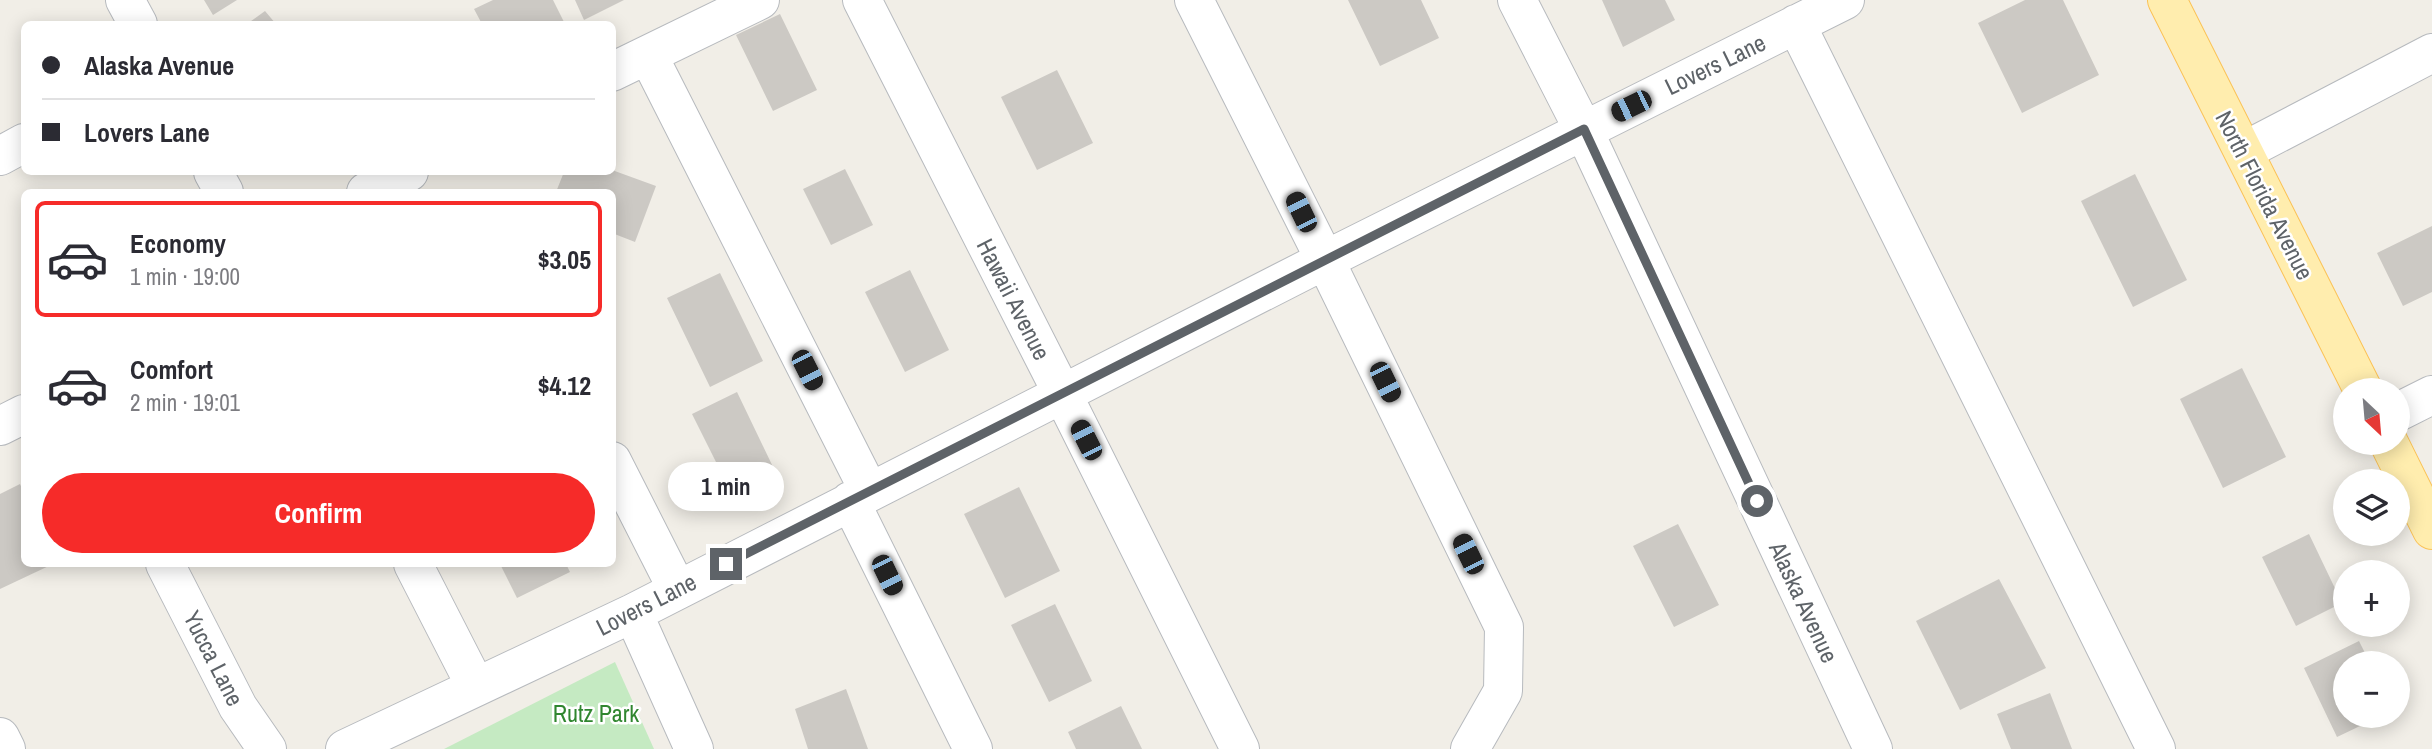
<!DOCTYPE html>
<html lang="en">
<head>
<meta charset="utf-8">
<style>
	:root { --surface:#fff; --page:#f7f7f7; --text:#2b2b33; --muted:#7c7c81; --line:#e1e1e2; --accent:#f62b29 }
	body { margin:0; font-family:"Archivo Narrow",sans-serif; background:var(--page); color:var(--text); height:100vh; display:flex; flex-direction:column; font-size:26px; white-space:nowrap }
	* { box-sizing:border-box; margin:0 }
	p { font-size:23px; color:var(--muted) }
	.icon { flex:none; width:38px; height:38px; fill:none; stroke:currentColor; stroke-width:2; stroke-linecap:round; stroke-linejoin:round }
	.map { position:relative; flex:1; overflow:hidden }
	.side { position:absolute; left:21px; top:189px; width:595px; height:378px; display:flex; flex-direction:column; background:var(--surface); border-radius:10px; box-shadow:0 4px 18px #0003 }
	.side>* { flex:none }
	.banner { position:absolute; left:21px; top:21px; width:595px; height:154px; border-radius:10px; box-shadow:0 4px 18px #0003; display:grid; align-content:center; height:154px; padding:0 21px; background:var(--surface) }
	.needle { width:46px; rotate:154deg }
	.fabs { position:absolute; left:2333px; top:378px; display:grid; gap:14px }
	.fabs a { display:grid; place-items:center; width:77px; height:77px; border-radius:50%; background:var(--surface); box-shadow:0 4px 18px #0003; font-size:35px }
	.end { position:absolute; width:32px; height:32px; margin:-16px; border:9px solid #5e6368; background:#fff; box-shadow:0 0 0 4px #fff }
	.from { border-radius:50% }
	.bubble { position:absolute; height:49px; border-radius:24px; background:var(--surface); box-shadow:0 4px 18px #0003; font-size:23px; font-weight:700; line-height:49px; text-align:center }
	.car { position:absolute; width:21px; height:42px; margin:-21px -10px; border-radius:9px; box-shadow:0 0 5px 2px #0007; background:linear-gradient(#222 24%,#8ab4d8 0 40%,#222 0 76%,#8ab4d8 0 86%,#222 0) }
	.banner b { display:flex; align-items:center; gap:24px; height:66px; font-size:26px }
	.banner b+b { border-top:2px solid var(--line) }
	.banner i { width:18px; height:18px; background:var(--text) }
	ul { padding:12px 0 0; list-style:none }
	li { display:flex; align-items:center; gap:21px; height:116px; margin:0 14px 10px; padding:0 7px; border:4px solid transparent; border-radius:10px }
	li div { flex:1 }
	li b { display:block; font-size:26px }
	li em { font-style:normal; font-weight:700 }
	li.selected { border-color:var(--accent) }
	li>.icon { width:63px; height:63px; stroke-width:1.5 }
	.button { display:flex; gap:14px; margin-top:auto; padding:14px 21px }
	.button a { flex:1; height:80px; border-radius:42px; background:var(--accent); color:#fff; font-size:28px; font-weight:700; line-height:80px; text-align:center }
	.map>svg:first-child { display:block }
	.green { fill:#c5eac2 }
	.building { fill:#ccc9c4 }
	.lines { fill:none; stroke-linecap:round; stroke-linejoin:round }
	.minor-casing { stroke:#b7babe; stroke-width:40 }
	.major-casing { stroke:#fbc256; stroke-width:40 }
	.minor { stroke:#fff; stroke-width:38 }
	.major { stroke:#ffedae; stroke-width:38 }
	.route { stroke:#5e6368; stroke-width:9 }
	.labels { text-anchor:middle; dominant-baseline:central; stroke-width:5; stroke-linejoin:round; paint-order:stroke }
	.street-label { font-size:24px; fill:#5e6368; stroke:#fff }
	.park-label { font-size:24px; fill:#30862f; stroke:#fff }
</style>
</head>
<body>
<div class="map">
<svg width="2432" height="749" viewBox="0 0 2432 749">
	<rect width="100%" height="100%" fill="#f1eee7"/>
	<path class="green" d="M615,662L654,749H444Z"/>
	<path class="building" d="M204,0H237L213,15Z
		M493,0H553L565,24H482L474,9Z
		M575,0H624L584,20Z
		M1348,0H1421L1439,38L1380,66Z
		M1602,0H1665L1675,20L1623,47Z
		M2025,0H2063L2099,75L2022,113L1978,23Z
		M265,11L276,24H247Z
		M780,14L817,90L773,111L736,35Z
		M1057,70L1093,143L1037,170L1001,97Z
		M845,169L873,225L831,245L803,189Z
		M612,170L656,186L635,242L612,233V192H556L564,172Z
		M2135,174L2187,280L2133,307L2081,201Z
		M2432,226V292L2403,306L2377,253Z
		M910,270L949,350L905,372L865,292Z
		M720,273L763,361L710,387L667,298Z
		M2242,368L2286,457L2223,488L2180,399Z
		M737,392L774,469L730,490L692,414Z
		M20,484L24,493V564H53L0,589V494Z
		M1019,487L1060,571L1005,598L964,514Z
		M1678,524L1719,605L1674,627L1633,546Z
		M2309,534L2342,603L2296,626L2262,557Z
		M500,564H566L570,572L517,598Z
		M1999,579L2046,668L1960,710L1916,621Z
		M1055,604L1092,681L1049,702L1011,625Z
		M2359,641L2370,663H2345V716H2381L2337,737L2304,668Z
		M846,689L868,749H808L795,709Z
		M2050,693L2072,749H2011L1997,714Z
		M1121,706L1142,749H1076L1068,732Z"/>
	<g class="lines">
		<defs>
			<path id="minor" d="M125,0L138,24
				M862,0L1062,393L1240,749
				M1194,0L1325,260L1504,627L1503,691L1470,749
				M1517,0L1583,129L1873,749
				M1796,24L2156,749
				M648,55L869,491
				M612,72L760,0
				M2244,151L2432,53
				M0,156L24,143
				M213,172L224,192
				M366,192L409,172
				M2398,412L2432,395
				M0,426L24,414
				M612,461L677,589
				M850,501L973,749
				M165,564L238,707L267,749
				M413,564L476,687
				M633,613L694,749
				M0,737L6,749
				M345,749L633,613L1325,260L1845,0"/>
			<path id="major" d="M2167,0L2363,390
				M2389,443L2432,530"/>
		</defs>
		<use href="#minor" class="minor-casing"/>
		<use href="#major" class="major-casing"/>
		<use href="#minor" class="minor"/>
		<use href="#major" class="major"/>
	</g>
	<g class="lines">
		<path class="route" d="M726,564L1584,129L1757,501"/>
	</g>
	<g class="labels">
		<g class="street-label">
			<text transform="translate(1715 64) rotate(-26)">Lovers Lane</text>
			<text transform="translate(2265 195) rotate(63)">North Florida Avenue</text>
			<text transform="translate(1014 299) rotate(63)">Hawaii Avenue</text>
			<text transform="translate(1804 602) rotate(65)">Alaska Avenue</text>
			<text transform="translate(646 604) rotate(-27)">Lovers Lane</text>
			<text transform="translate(214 658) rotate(63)">Yucca Lane</text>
		</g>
		<g class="park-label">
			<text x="596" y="713">Rutz Park</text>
		</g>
	</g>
</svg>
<div class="fabs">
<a><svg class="needle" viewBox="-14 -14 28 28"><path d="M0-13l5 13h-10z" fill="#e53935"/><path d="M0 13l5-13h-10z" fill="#7c7c81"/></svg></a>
<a><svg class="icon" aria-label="layers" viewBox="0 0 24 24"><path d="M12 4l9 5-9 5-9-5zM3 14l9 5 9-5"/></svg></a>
<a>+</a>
<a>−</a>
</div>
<i class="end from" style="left:1757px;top:501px"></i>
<i class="end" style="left:726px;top:564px"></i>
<div class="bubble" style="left:668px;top:462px;width:116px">1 min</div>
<i class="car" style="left:1631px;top:106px;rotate:244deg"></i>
<i class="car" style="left:1301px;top:212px;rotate:334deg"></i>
<i class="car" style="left:807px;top:370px;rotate:153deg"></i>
<i class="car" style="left:1385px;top:382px;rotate:154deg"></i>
<i class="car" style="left:1086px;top:440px;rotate:333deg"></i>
<i class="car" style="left:1468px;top:554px;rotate:334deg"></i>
<i class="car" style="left:887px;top:575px;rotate:154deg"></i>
<div class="banner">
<b><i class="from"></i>Alaska Avenue</b>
<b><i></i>Lovers Lane</b>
</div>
<section class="side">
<ul>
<li class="selected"><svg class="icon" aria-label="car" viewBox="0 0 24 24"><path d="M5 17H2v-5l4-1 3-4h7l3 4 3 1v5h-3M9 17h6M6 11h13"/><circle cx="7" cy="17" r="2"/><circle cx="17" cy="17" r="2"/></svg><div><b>Economy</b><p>1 min · 19:00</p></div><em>$3.05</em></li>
<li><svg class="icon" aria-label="car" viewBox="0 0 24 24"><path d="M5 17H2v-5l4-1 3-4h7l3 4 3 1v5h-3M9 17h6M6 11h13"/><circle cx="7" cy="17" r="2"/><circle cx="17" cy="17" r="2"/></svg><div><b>Comfort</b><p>2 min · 19:01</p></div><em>$4.12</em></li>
</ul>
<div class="button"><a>Confirm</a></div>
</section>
</div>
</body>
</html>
